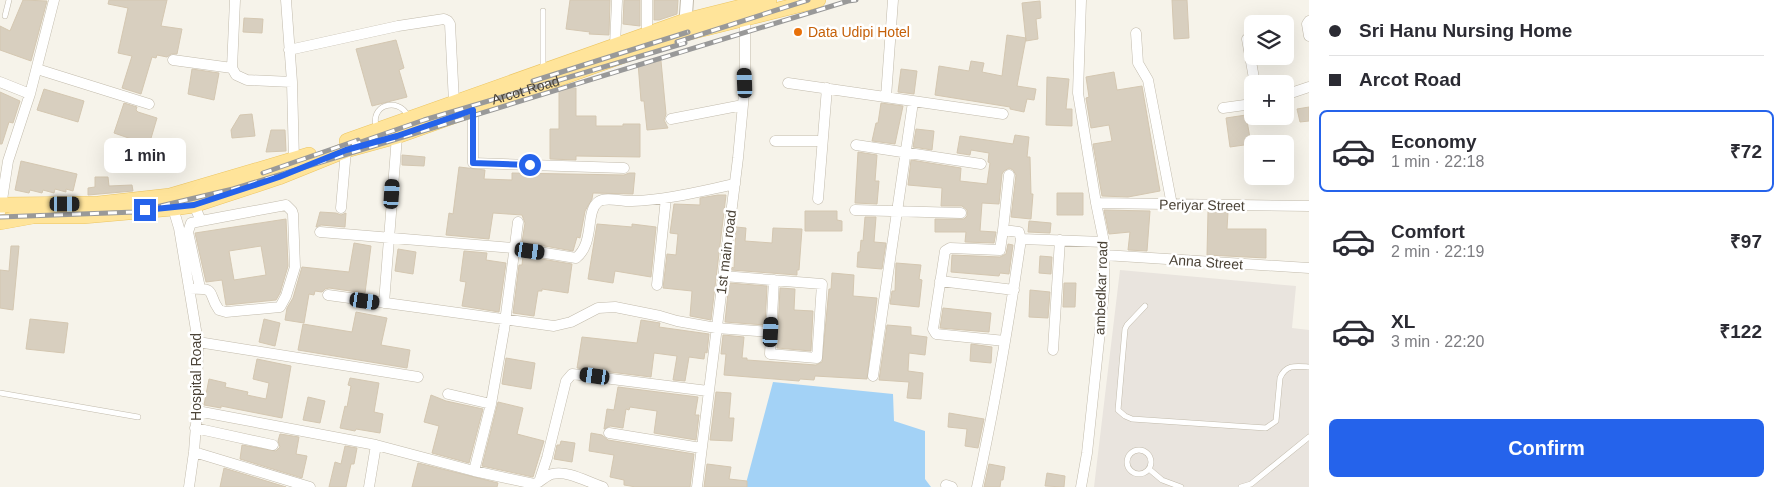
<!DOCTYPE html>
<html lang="en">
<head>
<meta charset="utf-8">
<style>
	:root { --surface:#fff; --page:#f2f2f3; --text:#2b2b33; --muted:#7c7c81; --line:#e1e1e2; --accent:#2563eb }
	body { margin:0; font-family:Helvetica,sans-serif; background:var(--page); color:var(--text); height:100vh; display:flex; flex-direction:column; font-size:19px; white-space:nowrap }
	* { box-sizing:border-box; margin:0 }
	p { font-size:16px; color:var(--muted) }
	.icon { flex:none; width:28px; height:28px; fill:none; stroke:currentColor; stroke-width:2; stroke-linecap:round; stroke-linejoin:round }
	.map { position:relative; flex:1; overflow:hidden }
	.side { display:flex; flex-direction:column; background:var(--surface); width:475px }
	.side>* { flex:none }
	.banner { display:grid; align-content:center; height:110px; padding:0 20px; background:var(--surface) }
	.buttons { position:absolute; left:1244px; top:15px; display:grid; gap:10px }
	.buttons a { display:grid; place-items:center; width:50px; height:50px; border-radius:8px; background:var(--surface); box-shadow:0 5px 20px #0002; font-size:25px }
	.end { position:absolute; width:22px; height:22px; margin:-11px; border:6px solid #2563eb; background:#fff; box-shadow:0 0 0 2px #fff }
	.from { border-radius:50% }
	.bubble { position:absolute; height:35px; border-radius:8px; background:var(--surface); box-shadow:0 5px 20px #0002; font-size:16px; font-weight:600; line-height:35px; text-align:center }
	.car { position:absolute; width:15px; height:30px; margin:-15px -8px; border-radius:6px; box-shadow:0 0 4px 1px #0007; background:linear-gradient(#222 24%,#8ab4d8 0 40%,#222 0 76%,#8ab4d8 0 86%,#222 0) }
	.banner b { display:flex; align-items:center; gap:18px; height:48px; font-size:19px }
	.banner b+b { border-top:1px solid var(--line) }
	.banner i { width:12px; height:12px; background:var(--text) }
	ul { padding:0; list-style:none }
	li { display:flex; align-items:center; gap:15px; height:82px; margin:0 10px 8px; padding:0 10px; border:2px solid transparent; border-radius:8px }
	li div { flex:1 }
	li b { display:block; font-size:19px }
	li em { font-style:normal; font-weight:600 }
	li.active { border-color:var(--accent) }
	li>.icon { width:45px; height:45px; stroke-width:1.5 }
	.button { display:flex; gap:10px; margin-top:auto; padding:10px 20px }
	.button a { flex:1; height:58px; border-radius:8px; background:var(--accent); color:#fff; font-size:20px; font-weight:600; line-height:58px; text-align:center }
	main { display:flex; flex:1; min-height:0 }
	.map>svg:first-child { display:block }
	.industrial { fill:#e9e4de }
	.water { fill:#a3d2f6 }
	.building { fill:#d8cfbf; stroke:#d4c7b1; fill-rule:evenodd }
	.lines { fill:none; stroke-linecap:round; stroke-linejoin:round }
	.service-casing { stroke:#c2bbac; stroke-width:6 }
	.minor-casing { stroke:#c2bbac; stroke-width:11 }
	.tertiary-casing { stroke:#c2bbac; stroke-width:14 }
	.primary-casing { stroke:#ecc562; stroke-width:16 }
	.service { stroke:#fff; stroke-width:5 }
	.minor { stroke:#fff; stroke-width:10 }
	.tertiary { stroke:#fff; stroke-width:12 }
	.primary { stroke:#ffe49a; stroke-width:15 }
	.rail-casing { stroke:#999; stroke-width:5 }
	.rail { stroke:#fff; stroke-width:3; stroke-dasharray:9; stroke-linecap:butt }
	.route { stroke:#2563eb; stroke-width:6 }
	.food-dot { fill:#e8710a; stroke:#fff; stroke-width:2 }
	.labels { text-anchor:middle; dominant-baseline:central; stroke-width:5; stroke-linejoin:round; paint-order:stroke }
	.food-label { font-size:14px; fill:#c56008; stroke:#fff; text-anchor:start }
	.street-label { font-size:14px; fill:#4b4337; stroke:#fff }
</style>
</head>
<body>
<main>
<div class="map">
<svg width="1309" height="487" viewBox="0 0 1309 487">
	<rect width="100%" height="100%" fill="#f6f3ea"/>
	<path class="industrial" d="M1120,270L1296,286L1292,328L1309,330V487H1094Z"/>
	<path class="water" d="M773,382L893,394L894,421L925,431V479L931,487H745Z"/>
	<path class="building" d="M23,0L47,1L31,61L0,50V26L10,31Z
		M109,0H167L161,26L182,29L177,54H171L167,57L157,55L156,58L152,57L141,94L122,88L132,56L118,53L128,8L108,4Z
		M570,0H610L609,35L589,34L590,32L566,29Z
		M624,0H640V26L623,24Z
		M654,0H678L677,14L659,20H654Z
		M1172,0H1187L1189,38L1174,39Z
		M1040,1L1041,18L1036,19L1038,39L1026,41L1022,3Z
		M244,18L263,19L262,33L243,32Z
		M1007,35L1026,38L1017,86L1036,89L1034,100L1027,99L1024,112L1010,109V107L935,95L939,66L969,71L971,61L984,63L982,72L1002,76Z
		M396,40L404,68L399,70L407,97L372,106L356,49Z
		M661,61L666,114L664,120L668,128L647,130L644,101H641L638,63Z
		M192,69L219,73L214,100L188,94Z
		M901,69L917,71L914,94L898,92Z
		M1114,72L1117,90L1142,86L1160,191L1128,197L1102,196L1093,144L1112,141L1109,125L1091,128L1086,98L1089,97L1086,77Z
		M1047,77L1069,79L1066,109H1072V126L1046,125Z
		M559,88H576V116H596V126H623V124H640V157L576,156V160L550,159V129H559Z
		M44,89L84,101L78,122L37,110Z
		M0,92L20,101L13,123L9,122L2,144H0Z
		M124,103L137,107L136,110L138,112L157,118L149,145L114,133Z
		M881,103L903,106L895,144L872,141L876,123H878Z
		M1309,107V121L1300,122L1297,109Z
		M252,114L255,136L232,138L231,130L240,115Z
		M1246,115L1251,144L1230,147L1226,118Z
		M916,129L934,131L932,150L913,147Z
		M271,130H285L286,151L266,152Z
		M1015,135L1029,137L1027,157H1030L1031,194H1033L1031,219L1011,217L1016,175L1013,170L1009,168L1004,171L1002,174L999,204L982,203L980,231L996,232L994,243L965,242L966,232H935V219H964L967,216V210L962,206H941L942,188L908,185L911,160L961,168L960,181L987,184L990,163L988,162L989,153L971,150L970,155L957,153L960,136L1013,144Z
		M858,152L877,155L875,181H879L877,204L855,203Z
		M402,155L425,157L424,166L402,165Z
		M21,161L77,174L73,191L66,189V192L55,189L54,193L43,190L42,193L30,190L29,193L15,190Z
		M459,167L485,170L484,179L512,180V173L624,175L629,173H635L633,194L593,193L592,199L585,211L580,238L577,237L573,251L522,242L525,223L522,215L493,213L489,239L446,235L449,213L453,214Z
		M95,177H108L109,186L132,185L133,191L88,195V188L95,187Z
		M1057,193H1083V215H1057Z
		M718,195H726L711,320L690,316L692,291L663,288L667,254L676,255L678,234L670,233L674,204L700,205V198Z
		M1104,210L1150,211L1147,251L1128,250L1130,232L1109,234Z
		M805,211H837V220L842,221V231H805Z
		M1208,211L1228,212L1227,229H1266V258L1207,255Z
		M320,212L336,213L341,215L346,213L345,227L321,225L316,227Z
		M865,217H876L874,242L886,243L882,269L857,267L858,252H860L861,240L863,241Z
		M286,219L288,266L280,293L276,300L226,305L222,280L206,282L195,233ZM261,246L266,275L234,280L229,251Z
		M1029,221L1051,223L1050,233L1028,232Z
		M597,224L632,227V224L656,227L651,277L615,271L613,283L588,279Z
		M736,227L746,228L745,241L772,243L773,228L802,229L799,270H797V275L731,270V267L734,268Z
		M354,243L371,246L365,293L329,288L325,289L322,292L315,291L314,295L309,294L304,323L285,320L287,308L293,298L302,267L349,272Z
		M1008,244L1013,245L1009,274L1000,273L999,276L951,272L952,255L1000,257L1006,254Z
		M11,246H19L13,310L0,308V270L9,271Z
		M398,249L416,252L413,274L395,271Z
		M464,251L487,253L486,260L506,263L499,312L462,306L466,282L460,281Z
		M523,256L572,264L568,293L542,289V291H538L534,316L513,313L519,265H522Z
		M1040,256L1052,257L1051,274L1039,273Z
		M896,263L921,265L919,279L922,280L919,307L890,304L892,291H895Z
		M832,273L854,275L853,296L877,298L867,379L815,376L814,380L800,379L799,381L724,375L726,354H721L723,335L744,337L742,358H747V360L816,365L822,362L829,289H831Z
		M729,283L767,286L765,325L725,322Z
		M1064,283H1076L1075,307H1063Z
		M780,288L795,289L794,310L813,311L811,351L777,348Z
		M1030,290L1050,292L1048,318L1029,317Z
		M943,308L991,313L989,332L940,328Z
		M356,312L387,318L381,345L410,350L407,368L298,350L303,324L352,332Z
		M30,319L68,323L64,353L26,349Z
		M264,319L280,323L275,346L259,342Z
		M641,320L660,323L659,327L709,334L707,353L705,352L704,359L689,357L685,381L673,380L677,356L654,353L651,377L577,368L582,337L637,343Z
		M887,325L911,327V335L927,337L925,355L909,353L908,371L923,373L921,399L907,398L909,382L879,380Z
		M971,344L992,347L991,363L970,361Z
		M506,358L535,363L531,389L502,384Z
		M257,359L291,366L282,418L221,406V408L204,405L209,379L226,383L225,387L248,392L247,395L266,399L269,383L253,379Z
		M350,378L379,383L374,412L383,414L380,433L356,429L355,431L340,428L345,406L347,407L351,386L348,385Z
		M618,387L698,397L695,415H699L696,440L654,433L657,411L630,407L629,410L626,409L623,428L610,426L604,429L607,409L614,410Z
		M716,392L731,393L729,418H734L732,441L710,440Z
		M431,395L446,401L483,409L469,463L432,453L439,426L424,422Z
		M308,397L325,401L320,423L303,420Z
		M498,402L523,408L517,434L544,441L533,477L482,466Z
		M949,413L984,419L978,448L965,446L967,429L948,427Z
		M591,433L602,435L608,440L694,454L690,487H636L624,485V480L610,477L614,455L589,451Z
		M280,434L299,437L296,454L307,456L302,478L240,459L242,445L276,451L280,447L278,441Z
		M561,441L575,443L572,462L554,459L557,445H560Z
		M345,446L357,448L354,464H351L346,487H329L335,462L341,464Z
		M418,463L498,483L497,487H412Z
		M707,464L731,467L729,479L747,481V487H704Z
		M989,464L1005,467L1003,480H1001L1000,487H984Z
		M224,468L286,487H220Z
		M1047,473L1065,476L1064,487L1045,486Z"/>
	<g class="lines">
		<defs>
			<path id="service" d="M543,11V68
				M5,16L9,0
				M377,129C368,105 398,96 408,116
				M1145,306L1127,325L1125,329L1118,410L1125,416L1132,419L1266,428L1276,421L1280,378C1286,364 1296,366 1309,367
				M0,393L138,417
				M1127 462a12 12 0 1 1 24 0a12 12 0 1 1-24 0Z
				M1149,469L1162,480L1181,487
				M1241,487L1251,484L1309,437"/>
			<path id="minor" d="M235,0L232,68L236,75L247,80L292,82
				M286,0L292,82L294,161
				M1309,21L1307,24L1309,36
				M1136,33L1138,63L1148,80L1172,205
				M647,34V0
				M1247,39L1255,84
				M615,45L617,1
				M289,50L398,26L444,19L448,21L450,24L454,102
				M173,60L232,68
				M37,69L149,104
				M0,82L30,94
				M788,83L1003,114
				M1285,95L1309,87
				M886,97L893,0
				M1223,108L1252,104
				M473,109V163L624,168
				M671,119L743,105
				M775,141H821
				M856,145L981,164
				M818,199L827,88
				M1096,203L1309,206
				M173,208L179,228L198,342L197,411L194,452L189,487
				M341,208L346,150
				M855,210L961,213
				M0,213L8,161L30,94L54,0
				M1003,230L1009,175
				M320,232L514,248L576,258C595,243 585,212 598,202C606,196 623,202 632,201C667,200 701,191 735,184
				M1021,239L1104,242
				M1104,255L1309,268
				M723,276L822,284L817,358L770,354L774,280
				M940,281L1014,290
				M657,285L666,198
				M200,288L188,232L191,223L201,221
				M190,289C219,288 206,292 219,310L226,312L280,307L286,296L295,267L293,214L292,211L286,205L201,221L194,205
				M328,295L554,326L571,322L598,308L615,307L660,316L677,321L716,328L771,332
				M384,303L397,136L395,132
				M198,342L418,377
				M1053,350L1060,240
				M873,376L913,102
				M448,394L491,404
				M197,411L376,445L474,471L534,484C541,482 545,476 552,474C568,470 587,482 603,487
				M195,428L273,445
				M609,433L701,448
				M194,452L310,487
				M474,471L491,404L504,330L518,222
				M539,482L547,458L566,381L572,374L708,391
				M946,485L952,487
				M369,487L376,445
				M697,487L738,158L745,83V17
				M977,487C995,405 1009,322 1021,239L1019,232L1003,230L1000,250L950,248L945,251L933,329L936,334L1005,341
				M1081,487L1087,453L1100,331L1104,290V242L1096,203L1078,93L1081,0"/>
			<path id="tertiary" d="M685,28L687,0"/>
			<path id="primary" d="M347,141L685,21L769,0
				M0,205L98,204L170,196L309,155
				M0,222L33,216H83L173,208L194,205L279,177L346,150L397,136L473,109L686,33L818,0"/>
		</defs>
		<use href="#service" class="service-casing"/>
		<use href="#minor" class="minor-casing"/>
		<use href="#tertiary" class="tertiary-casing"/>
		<use href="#primary" class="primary-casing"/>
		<use href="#service" class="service"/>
		<use href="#minor" class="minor"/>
		<use href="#tertiary" class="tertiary"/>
		<use href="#primary" class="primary"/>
		<defs>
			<g id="rail">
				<path d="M677,42L808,0"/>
				<path d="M533,81L688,32"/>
				<path id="s1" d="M352,145L424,120L685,43"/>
				<path d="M263,173L358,140"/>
				<path d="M0,217L135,212L233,189L848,1L856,0"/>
			</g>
		</defs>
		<use href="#rail" class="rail-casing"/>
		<use href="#rail" class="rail"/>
	</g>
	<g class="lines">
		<path class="route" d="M145,210L194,205L279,177L346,150L397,136L473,110V163L530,165"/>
	</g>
	<circle class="food-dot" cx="798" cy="32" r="5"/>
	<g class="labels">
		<g class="food-label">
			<text x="808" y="32">Data Udipi Hotel</text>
		</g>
		<g class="street-label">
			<text stroke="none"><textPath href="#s1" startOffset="182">Arcot Road</textPath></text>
			<text transform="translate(1202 205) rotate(1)">Periyar Street</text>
			<text transform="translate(726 252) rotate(-83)">1st main road</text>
			<text transform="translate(1206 262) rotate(4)">Anna Street</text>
			<text transform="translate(1101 288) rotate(-88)">ambedkar road</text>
			<text transform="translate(196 377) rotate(-90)">Hospital Road</text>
		</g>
	</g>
</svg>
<div class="buttons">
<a><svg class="icon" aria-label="layers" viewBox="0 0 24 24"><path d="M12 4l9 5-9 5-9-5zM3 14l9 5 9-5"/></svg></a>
<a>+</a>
<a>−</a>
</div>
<i class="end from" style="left:530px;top:165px"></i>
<i class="end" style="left:145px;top:210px"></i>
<div class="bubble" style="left:104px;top:138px;width:82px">1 min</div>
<i class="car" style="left:745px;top:83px;rotate:358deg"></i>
<i class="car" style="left:392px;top:194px;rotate:4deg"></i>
<i class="car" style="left:65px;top:204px;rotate:90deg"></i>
<i class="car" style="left:530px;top:251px;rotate:98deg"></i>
<i class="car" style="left:365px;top:301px;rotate:98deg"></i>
<i class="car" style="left:771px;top:332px;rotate:3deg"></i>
<i class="car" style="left:595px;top:376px;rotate:278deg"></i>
</div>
<section class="side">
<div class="banner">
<b><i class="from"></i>Sri Hanu Nursing Home</b>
<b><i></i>Arcot Road</b>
</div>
<ul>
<li class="active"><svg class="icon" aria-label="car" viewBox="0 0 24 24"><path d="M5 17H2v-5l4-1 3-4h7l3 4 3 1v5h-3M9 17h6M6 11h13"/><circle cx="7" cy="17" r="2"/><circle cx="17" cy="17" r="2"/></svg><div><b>Economy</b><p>1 min · 22:18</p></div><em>₹72</em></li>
<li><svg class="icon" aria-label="car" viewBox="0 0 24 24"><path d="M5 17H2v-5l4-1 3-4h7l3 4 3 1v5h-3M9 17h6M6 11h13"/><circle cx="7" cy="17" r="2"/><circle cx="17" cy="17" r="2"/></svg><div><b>Comfort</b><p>2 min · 22:19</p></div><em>₹97</em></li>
<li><svg class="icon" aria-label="car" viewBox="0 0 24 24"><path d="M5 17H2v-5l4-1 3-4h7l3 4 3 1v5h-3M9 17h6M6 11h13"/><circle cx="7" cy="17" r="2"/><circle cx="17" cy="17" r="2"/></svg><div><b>XL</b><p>3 min · 22:20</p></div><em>₹122</em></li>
</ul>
<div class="button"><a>Confirm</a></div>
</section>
</main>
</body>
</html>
